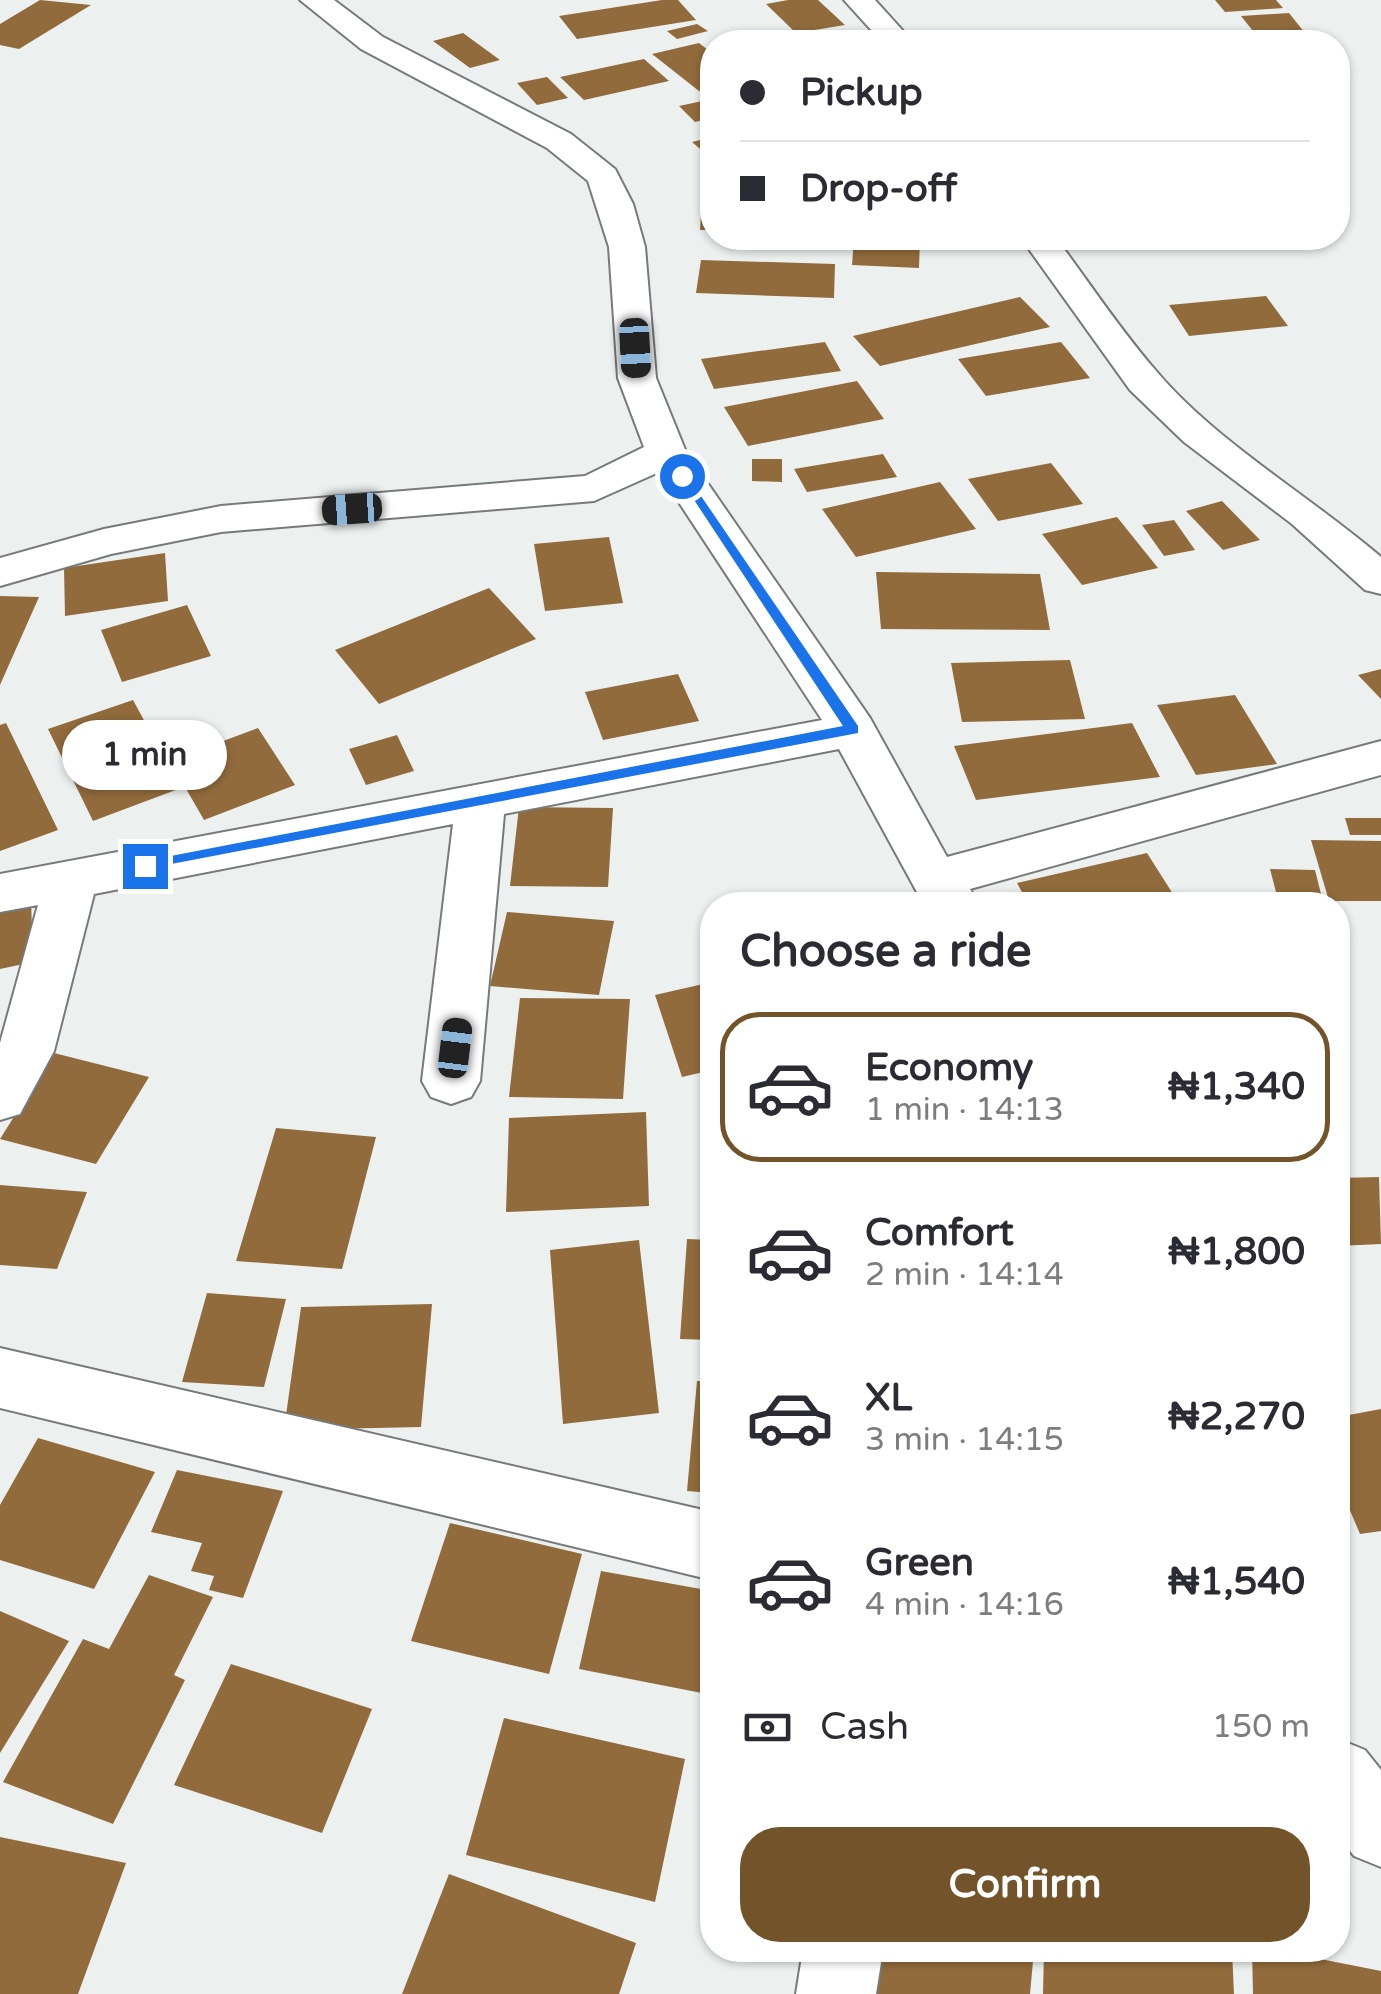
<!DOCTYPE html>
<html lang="en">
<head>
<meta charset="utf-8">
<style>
	:root { --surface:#fff; --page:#f7f7f7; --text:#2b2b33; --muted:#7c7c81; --line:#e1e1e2; --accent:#735329 }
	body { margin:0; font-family:"Varela Round",sans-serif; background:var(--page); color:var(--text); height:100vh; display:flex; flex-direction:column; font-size:38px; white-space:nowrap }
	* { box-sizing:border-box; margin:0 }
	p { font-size:32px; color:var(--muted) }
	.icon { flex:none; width:55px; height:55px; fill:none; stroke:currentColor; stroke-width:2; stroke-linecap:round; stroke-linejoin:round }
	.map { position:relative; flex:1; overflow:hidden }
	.sheet { position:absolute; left:700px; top:892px; width:650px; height:1070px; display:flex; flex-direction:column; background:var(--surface); border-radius:40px; box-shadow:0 2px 8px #0004 }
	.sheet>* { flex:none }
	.top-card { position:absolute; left:700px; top:30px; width:650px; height:220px; border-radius:40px; box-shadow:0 2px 8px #0004; display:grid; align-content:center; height:220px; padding:0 40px; background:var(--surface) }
	.end { position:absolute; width:45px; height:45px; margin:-22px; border:12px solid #1a73e8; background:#fff; box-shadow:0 0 0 5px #fff }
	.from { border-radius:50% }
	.bubble { position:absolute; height:70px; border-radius:35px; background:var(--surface); box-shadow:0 2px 8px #0004; font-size:32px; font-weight:700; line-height:70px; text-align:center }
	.car { position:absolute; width:30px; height:60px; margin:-30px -15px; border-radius:12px; box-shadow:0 0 8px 2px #0007; background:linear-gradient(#222 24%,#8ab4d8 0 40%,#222 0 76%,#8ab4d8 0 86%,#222 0) }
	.top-card b { display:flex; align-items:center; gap:35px; height:95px; font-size:38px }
	.top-card b+b { border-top:2px solid var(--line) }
	.top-card i { width:25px; height:25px; background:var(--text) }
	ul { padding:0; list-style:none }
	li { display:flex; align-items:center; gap:30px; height:150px; margin:0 20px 15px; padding:0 20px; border:5px solid transparent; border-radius:40px }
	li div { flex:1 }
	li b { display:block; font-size:38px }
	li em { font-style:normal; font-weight:700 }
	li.selected { border-color:var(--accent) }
	li>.icon { width:90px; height:90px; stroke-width:1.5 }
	h2 { padding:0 40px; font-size:45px; line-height:120px }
	.pay { display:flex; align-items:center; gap:25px; height:110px; padding:0 40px; font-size:38px }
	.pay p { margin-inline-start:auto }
	.primary-button { display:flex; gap:20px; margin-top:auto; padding:20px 40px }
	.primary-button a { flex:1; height:115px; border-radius:40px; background:var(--accent); color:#fff; font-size:40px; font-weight:700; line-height:115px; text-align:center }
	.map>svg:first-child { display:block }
	.building { fill:#916b3c }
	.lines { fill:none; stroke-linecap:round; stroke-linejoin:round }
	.street-casing { stroke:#767a7a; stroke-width:4 }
	.street { fill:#fff; fill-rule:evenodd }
	.route { fill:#1a73e8 }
</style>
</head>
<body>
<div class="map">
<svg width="1381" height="1994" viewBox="0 0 1381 1994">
	<rect width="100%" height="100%" fill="#ecf1f0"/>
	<path class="building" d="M40,0L91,5L19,49L0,45V24Z
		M662,0H678L696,20L577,39L559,16Z
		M788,0H818L845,25L796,33L766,4Z
		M1215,0H1276L1283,8L1225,12Z
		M1289,13L1305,33L1257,36L1241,16Z
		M697,24L708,31L677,39L667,31Z
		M463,33L500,60L470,68L433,41Z
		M699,43L712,53V87L699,91L652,54Z
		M644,59L669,81L584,100L560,77Z
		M547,77L568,98L537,105L517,83Z
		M712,99V118L695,122L679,106Z
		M712,137V159L692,142Z
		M702,198H712V230H700Z
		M854,238H920L919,268L852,265Z
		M701,260L835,264L834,298L696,293Z
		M1266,296L1288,326L1189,336L1169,305Z
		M1020,297L1050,327L880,366L853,336Z
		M825,342L841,371L714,389L701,359Z
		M1061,342L1090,378L986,396L958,359Z
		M857,381L884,419L748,446L724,407Z
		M883,454L897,477L807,492L794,469Z
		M752,459H782V482L752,481Z
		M1051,463L1083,504L998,521L968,479Z
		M940,482L976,529L856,557L822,509Z
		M1222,501L1260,540L1223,550L1186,511Z
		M1117,517L1158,568L1082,585L1042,534Z
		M1174,520L1195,550L1164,556L1142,525Z
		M609,537L623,603L545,611L534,544Z
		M165,553L168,601L65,616L64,568Z
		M876,572L1040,574L1050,630L881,629Z
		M489,588L536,639L379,704L335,650Z
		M0,596L39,597L0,685Z
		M187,605L211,656L122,682L101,630Z
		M1070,660L1085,719L962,722L951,663Z
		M1381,669V699L1358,675Z
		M678,674L699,721L603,740L585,692Z
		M1235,695L1277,764L1196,775L1157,705Z
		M133,700L181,788L93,821L48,729Z
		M6,723L58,830L0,851V725Z
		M1132,723L1160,777L976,800L954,746Z
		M258,728L295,785L204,820L170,761Z
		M397,735L414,771L366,785L349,749Z
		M519,807L613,808L608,887L510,886Z
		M1345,818H1381V835H1350Z
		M1311,840L1381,841V901H1329Z
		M1147,853L1180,905H1029L1017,883Z
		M1270,869L1315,870L1321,894L1276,892Z
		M31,899L33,962L0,969V905Z
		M507,912L614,921L599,995L490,986Z
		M712,982V1070L682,1077L655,995Z
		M520,998L630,999L623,1099L509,1097Z
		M54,1053L149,1077L96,1164L0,1139Z
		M646,1112L649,1206L506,1212L509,1118Z
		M276,1128L376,1137L342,1269L236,1261Z
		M1379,1177L1381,1244L1338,1246V1178Z
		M0,1185L87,1192L57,1269L0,1265Z
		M687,1239L712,1240V1340L680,1339Z
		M639,1240L659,1413L563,1424L550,1250Z
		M207,1293L286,1299L264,1387L182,1382Z
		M432,1304L421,1427L284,1430L301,1307Z
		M697,1381L712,1382V1493L687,1491Z
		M1381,1409V1531L1360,1534L1338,1482V1417Z
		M38,1438L155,1472L94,1589L0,1560V1505Z
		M177,1470L283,1491L243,1598L209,1590L214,1576L191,1571L202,1543L151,1532Z
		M450,1523L582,1554L549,1674L411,1641Z
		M601,1571L712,1591V1695L579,1669Z
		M149,1575L213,1597L174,1675L185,1680L113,1824L3,1782L83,1639L109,1649Z
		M0,1611L69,1641L0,1753Z
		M231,1664L372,1709L322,1833L174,1785Z
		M504,1718L685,1759L655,1902L466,1855Z
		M0,1837L126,1863L78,1994H0Z
		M449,1874L636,1943L619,1994H402Z
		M880,1950H1034L1030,1994H874Z
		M1044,1950H1232L1234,1994H1043Z
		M1252,1950H1275L1381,1971V1994H1253Z"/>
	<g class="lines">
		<defs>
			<path id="street" d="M300,0H334L383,37L571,134L615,169L633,204L645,247L656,378L686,452L870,718L947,857L1381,741V775L970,889L979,905H924L839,749L504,814L480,1081L471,1097L451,1104L431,1097L422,1081L453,824L94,894L54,1051L20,1114L0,1120V1043L38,905L0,912V874L822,720L659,472L594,501L221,532L111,554L0,586V558L104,529L221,506L585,476L644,447L618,378L609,247L588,181L547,148L361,49Z
				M844,0H875L913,42H882Z
				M1021,238H1056C1089,282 1120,330 1157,372C1215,441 1311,497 1381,557V594L1365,590L1292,524L1184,442L1130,390Z
				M0,1348L712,1512V1580L0,1408Z
				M1338,1739L1365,1750L1381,1770V1867L1354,1856L1338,1836Z
				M803,1950H883L876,1994H796Z"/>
		</defs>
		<use href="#street" class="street-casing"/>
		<use href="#street" class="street"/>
	</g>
	<path class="route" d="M677,474H686L858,726V733L140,870L138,866L145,861L843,726Z"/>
</svg>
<i class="end from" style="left:682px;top:476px"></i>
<i class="end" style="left:145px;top:866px"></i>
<div class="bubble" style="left:62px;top:720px;width:165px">1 min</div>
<i class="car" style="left:635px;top:348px;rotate:177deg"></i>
<i class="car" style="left:352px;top:509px;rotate:266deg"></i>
<i class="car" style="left:455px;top:1048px;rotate:7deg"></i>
<div class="top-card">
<b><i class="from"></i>Pickup</b>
<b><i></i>Drop-off</b>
</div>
<section class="sheet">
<h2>Choose a ride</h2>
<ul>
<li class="selected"><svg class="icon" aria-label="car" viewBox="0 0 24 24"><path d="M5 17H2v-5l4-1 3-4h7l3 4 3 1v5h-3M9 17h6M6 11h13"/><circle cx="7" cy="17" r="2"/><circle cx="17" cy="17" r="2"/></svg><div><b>Economy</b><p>1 min · 14:13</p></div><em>₦1,340</em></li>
<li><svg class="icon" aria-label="car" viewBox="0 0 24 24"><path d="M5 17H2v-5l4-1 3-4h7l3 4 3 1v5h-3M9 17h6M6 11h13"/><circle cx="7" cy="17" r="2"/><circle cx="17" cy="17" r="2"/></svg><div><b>Comfort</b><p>2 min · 14:14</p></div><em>₦1,800</em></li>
<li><svg class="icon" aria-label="car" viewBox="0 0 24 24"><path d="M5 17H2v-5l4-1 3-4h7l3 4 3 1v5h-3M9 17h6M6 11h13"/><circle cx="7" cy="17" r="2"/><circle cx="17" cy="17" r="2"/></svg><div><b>XL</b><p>3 min · 14:15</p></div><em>₦2,270</em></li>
<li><svg class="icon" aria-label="car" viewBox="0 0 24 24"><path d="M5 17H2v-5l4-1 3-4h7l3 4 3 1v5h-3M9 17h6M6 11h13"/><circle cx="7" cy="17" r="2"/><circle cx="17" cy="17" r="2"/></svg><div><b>Green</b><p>4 min · 14:16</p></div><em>₦1,540</em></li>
</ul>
<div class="pay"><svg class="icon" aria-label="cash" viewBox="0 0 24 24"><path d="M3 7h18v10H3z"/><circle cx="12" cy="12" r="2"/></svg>Cash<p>150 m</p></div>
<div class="primary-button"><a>Confirm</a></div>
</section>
</div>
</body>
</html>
